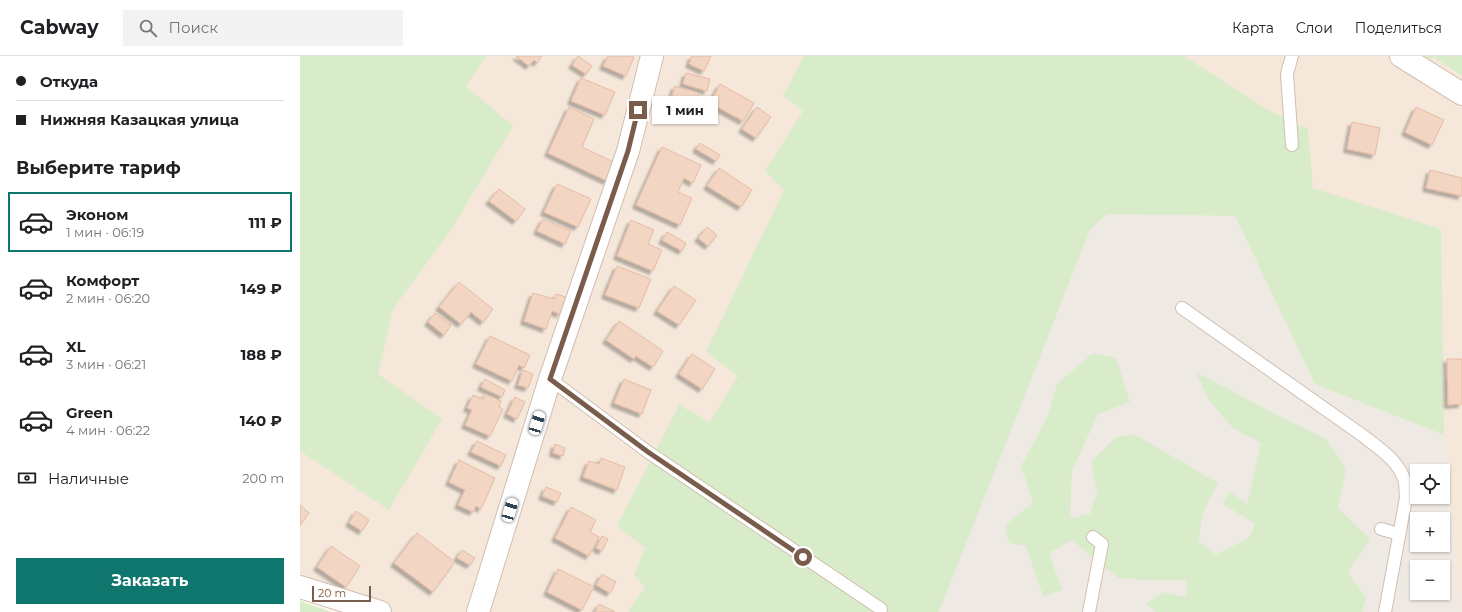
<!DOCTYPE html>
<html lang="ru">
<head>
<meta charset="utf-8">
<style>
	:root { --surface:#fff; --page:#f2f2f2; --text:#202124; --muted:#757577; --line:#e0e0e0; --accent:#0f766e }
	body { margin:0; font-family:Montserrat,sans-serif; background:var(--page); color:var(--text); height:100vh; display:flex; flex-direction:column; font-size:15px; white-space:nowrap }
	* { box-sizing:border-box; margin:0 }
	p { font-size:13px; color:var(--muted) }
	.icon { flex:none; width:22px; height:22px; fill:none; stroke:currentColor; stroke-width:2; stroke-linecap:round; stroke-linejoin:round }
	.map { position:relative; flex:1; overflow:hidden }
	.side { display:flex; flex-direction:column; background:var(--surface); width:300px }
	.side>* { flex:none }
	.top-card { display:grid; align-content:center; height:88px; padding:0 16px; background:var(--surface) }
	.fabs { position:absolute; left:1110px; top:408px; display:grid; gap:8px }
	.fabs a { display:grid; place-items:center; width:40px; height:40px; border-radius:0px; background:var(--surface); box-shadow:0 1px 3px #0004; font-size:20px }
	.scale { position:absolute; left:12px; bottom:10px; width:59px; box-sizing:border-box; padding-left:4px; border:2px solid #7a5c4d; border-top:0; font-size:11px; line-height:14px; white-space:nowrap; color:#7a5c4d; -webkit-text-stroke:3px #fffaf3; paint-order:stroke }
	.end { position:absolute; width:18px; height:18px; margin:-9px; border:5px solid #7a5c4d; background:#fff; box-shadow:0 0 0 2px #fff }
	.from { border-radius:50% }
	.bubble { position:absolute; height:28px; border-radius:0px; background:var(--surface); box-shadow:0 1px 3px #0004; font-size:13px; font-weight:700; line-height:28px; text-align:center }
	.car { position:absolute; width:12px; height:24px; margin:-12px -6px; border-radius:5px; box-shadow:0 0 3px 1px #0007; background:linear-gradient(#fff 24%,#345 0 40%,#fff 0 76%,#345 0 86%,#fff 0) }
	.top-card b { display:flex; align-items:center; gap:14px; height:38px; font-size:15px }
	.top-card b+b { border-top:1px solid var(--line) }
	.top-card i { width:10px; height:10px; background:var(--text) }
	ul { padding:0; list-style:none }
	li { display:flex; align-items:center; gap:12px; height:60px; margin:0 8px 6px; padding:0 8px; border:2px solid transparent; border-radius:0px }
	li div { flex:1 }
	li b { display:block; font-size:15px }
	li em { font-style:normal; font-weight:700 }
	li.current { border-color:var(--accent) }
	li>.icon { width:36px; height:36px; stroke-width:1.5 }
	h2 { padding:0 16px; font-size:18px; line-height:48px }
	.pay { display:flex; align-items:center; gap:10px; height:44px; padding:0 16px; font-size:15px }
	.pay p { margin-inline-start:auto }
	.button { display:flex; gap:8px; margin-top:auto; padding:8px 16px }
	.button a { flex:1; height:46px; border-radius:0px; background:var(--accent); color:#fff; font-size:16px; font-weight:700; line-height:46px; text-align:center }
	header { display:flex; align-items:center; gap:24px; box-sizing:border-box; height:56px; padding:0 20px; background:var(--surface); border-bottom:1px solid var(--line) }
	header strong { font-size:19px }
	nav { display:flex; gap:22px; margin-inline-start:auto; font-size:14px }
	.search { width:280px; height:36px; background:var(--page); display:flex; align-items:center; gap:10px; box-sizing:border-box; padding:0 14px; border-radius:0px; color:var(--muted); font-size:15px }
	main { display:flex; flex:1; min-height:0 }
	.map>svg:first-child { display:block }
	.residential { fill:#f5e8da }
	.industrial { fill:#efe9e4; fill-rule:evenodd }
	.green { fill:#d8ecc9 }
	.building { fill:#f3d5c3; stroke:#e6bba3; filter:url(#shadow) }
	.lines { fill:none; stroke-linecap:round; stroke-linejoin:round }
	.lane-casing { stroke:#d1beb0; stroke-width:14 }
	.street-casing { stroke:#d1beb0; stroke-width:24 }
	.secondary-casing { stroke:#d6c0b0; stroke-width:24 }
	.lane { stroke:#fff; stroke-width:12 }
	.street { stroke:#fff; stroke-width:22 }
	.secondary { stroke:#fff; stroke-width:22 }
	.route { stroke:#7a5c4d; stroke-width:5 }
</style>
</head>
<body>
<header>
<strong>Cabway</strong>
<div class="search"><svg class="icon" aria-label="search" viewBox="0 0 24 24"><circle cx="10" cy="10" r="6"/><path d="M15 15l6 6"/></svg>Поиск</div>
<nav><a>Карта</a><a>Слои</a><a>Поделиться</a></nav>
</header>
<main>
<section class="side">
<div class="top-card">
<b><i class="from"></i>Откуда</b>
<b><i></i>Нижняя Казацкая улица</b>
</div>
<h2>Выберите тариф</h2>
<ul>
<li class="current"><svg class="icon" aria-label="car" viewBox="0 0 24 24"><path d="M5 17H2v-5l4-1 3-4h7l3 4 3 1v5h-3M9 17h6M6 11h13"/><circle cx="7" cy="17" r="2"/><circle cx="17" cy="17" r="2"/></svg><div><b>Эконом</b><p>1 мин · 06:19</p></div><em>111 ₽</em></li>
<li><svg class="icon" aria-label="car" viewBox="0 0 24 24"><path d="M5 17H2v-5l4-1 3-4h7l3 4 3 1v5h-3M9 17h6M6 11h13"/><circle cx="7" cy="17" r="2"/><circle cx="17" cy="17" r="2"/></svg><div><b>Комфорт</b><p>2 мин · 06:20</p></div><em>149 ₽</em></li>
<li><svg class="icon" aria-label="car" viewBox="0 0 24 24"><path d="M5 17H2v-5l4-1 3-4h7l3 4 3 1v5h-3M9 17h6M6 11h13"/><circle cx="7" cy="17" r="2"/><circle cx="17" cy="17" r="2"/></svg><div><b>XL</b><p>3 мин · 06:21</p></div><em>188 ₽</em></li>
<li><svg class="icon" aria-label="car" viewBox="0 0 24 24"><path d="M5 17H2v-5l4-1 3-4h7l3 4 3 1v5h-3M9 17h6M6 11h13"/><circle cx="7" cy="17" r="2"/><circle cx="17" cy="17" r="2"/></svg><div><b>Green</b><p>4 мин · 06:22</p></div><em>140 ₽</em></li>
</ul>
<div class="pay"><svg class="icon" aria-label="cash" viewBox="0 0 24 24"><path d="M3 7h18v10H3z"/><circle cx="12" cy="12" r="2"/></svg>Наличные<p>200 m</p></div>
<div class="button"><a>Заказать</a></div>
</section>
<div class="map">
<svg width="1162" height="556" viewBox="0 0 1162 556">
	<defs>
		<filter id="shadow"><feDropShadow dx="-3.5" dy="3.5" stdDeviation="1" flood-color="#0004"/></filter>
	</defs>
	<rect width="100%" height="100%" fill="#fdf6ec"/>
	<path class="residential" d="M0,0H1162V556H1160L1144,379L1015,328L935,160L807,158L639,556H86L0,526Z"/>
	<path class="industrial" d="M807,158L935,160L1015,328L1144,379L1160,556H639L790,174ZM1117,415H1143V441H1117ZM1117,463H1143V489H1117ZM1117,511H1143V537H1117Z"/>
	<path class="green" d="M0,0H186L166,30L213,70L153,171L93,253L78,318L142,363L89,454L0,395Z
		M504,0H884L968,54L1008,73L1013,132L1141,173L1144,379L1015,328L935,160L807,158L790,174L639,556H328L345,531L334,519L345,492L317,470L379,349L410,366L438,320L406,296L484,134L465,115L503,55L483,40Z
		M1116,0H1162V20L1134,1L1124,5Z
		M793,297L816,302L830,346L798,358L772,415L770,462L790,458L797,435L791,406L815,382L834,378L918,427L903,457L898,485L915,499L949,482L955,468L923,448L930,435L947,448L961,387L933,372L908,343L896,316L971,356L1026,383L1046,413L1038,452L1070,483L1048,516L1066,542L1062,556H856L846,548L864,536L886,541L887,524H841L818,522L772,484L749,497L762,534L743,540L726,490L709,487L705,470L733,446L721,410L748,360L757,328Z
		M0,545L31,556H0Z"/>
	<path class="building" d="M216,0H242L237,7L234,4L229,10Z
		M278,0L292,10L286,18L272,9Z
		M308,0H331L334,1L326,20L303,10Z
		M392,0H411L404,15L389,8Z
		M386,17L410,23L407,35L383,28Z
		M281,22L315,36L305,59L271,45Z
		M420,28L454,47L443,65L410,47Z
		M375,30L399,37L397,45L401,46L396,61L368,53Z
		M269,51L294,63L282,91L316,107L307,125L248,97Z
		M457,51L471,61L456,82L442,73Z
		M1116,51L1144,64L1132,89L1105,76Z
		M1052,66L1080,72L1075,99L1047,93Z
		M400,87L420,99L416,105L396,93Z
		M362,91L401,109L393,127L384,122L378,136L392,142L380,169L336,149Z
		M419,112L452,134L441,151L407,130Z
		M1130,114L1162,122V140L1126,132Z
		M257,128L291,143L278,171L244,156Z
		M199,133L225,153L216,165L189,145Z
		M243,163L271,175L265,188L237,175Z
		M331,164L354,174L348,188L362,194L353,215L317,200Z
		M407,171L417,179L408,190L398,182Z
		M367,176L386,187L382,195L362,184Z
		M317,210L351,223L339,252L305,239Z
		M159,226L193,253L183,266L171,256L161,268L139,251Z
		M374,230L396,244L379,269L357,255Z
		M233,237L254,243L256,238L266,241L260,258L252,255L246,273L224,265Z
		M135,257L151,269L144,279L128,266Z
		M319,265L363,295L353,311L336,300L334,303L306,284Z
		M190,280L230,299L224,312L219,309L212,325L176,308Z
		M392,298L415,313L402,333L379,318Z
		M1147,303H1162V348L1148,349Z
		M223,314L233,318L228,332L218,329Z
		M185,323L205,334L202,341L181,331Z
		M324,323L351,334L342,358L314,347Z
		M185,338L201,345L199,351L203,353L190,380L165,369L172,354L167,352L173,339L183,343Z
		M215,341L225,346L217,363L207,358Z
		M177,385L206,399L201,410L171,396Z
		M255,388L265,392L263,400L253,397Z
		M301,402L325,411L317,434L283,421L289,405L299,408Z
		M159,404L195,422L181,453L176,450L173,456L158,449L165,434L149,426Z
		M246,431L261,437L257,446L242,440Z
		M0,449L9,457L0,469Z
		M271,451L296,464L290,476L299,481L289,500L255,482Z
		M56,455L69,464L62,475L49,467Z
		M117,477L155,506L133,536L94,507Z
		M302,480L308,483L302,495L296,492Z
		M31,490L60,510L46,531L17,511Z
		M162,494L175,502L170,509L157,502Z
		M258,513L294,531L282,554L247,536Z
		M302,518L316,526L310,537L296,529Z
		M299,548L315,556H295Z"/>
	<g class="lines">
		<defs>
			<path id="lane" d="M992,0L987,18L992,89
				M882,252L1062,379C1077,391 1097,403 1104,423C1106,428 1105,436 1106,442L1085,556
				M250,323L348,396L581,553
				M1081,473L1099,478
				M789,556L802,488L793,481"/>
			<path id="street" d="M0,531L80,556
				M178,556L250,323L328,95L352,0"/>
			<path id="secondary" d="M1101,0L1162,38"/>
		</defs>
		<use href="#lane" class="lane-casing"/>
		<use href="#street" class="street-casing"/>
		<use href="#secondary" class="secondary-casing"/>
		<use href="#lane" class="lane"/>
		<use href="#street" class="street"/>
		<use href="#secondary" class="secondary"/>
	</g>
	<g class="lines">
		<path class="route" d="M338,54L328,95L250,323L348,396L503,501"/>
	</g>
</svg>
<div class="fabs">
<a><svg class="icon" aria-label="locate" viewBox="0 0 24 24"><circle cx="12" cy="12" r="6"/><path d="M12 2v4M12 18v4M2 12h4M18 12h4"/></svg></a>
<a>+</a>
<a>−</a>
</div>
<div class="scale">20 m</div>
<i class="end from" style="left:503px;top:501px"></i>
<i class="end" style="left:338px;top:54px"></i>
<div class="bubble" style="left:352px;top:40px;width:66px">1 мин</div>
<i class="car" style="left:237px;top:367px;rotate:17deg"></i>
<i class="car" style="left:210px;top:454px;rotate:17deg"></i>
</div>
</main>
</body>
</html>
